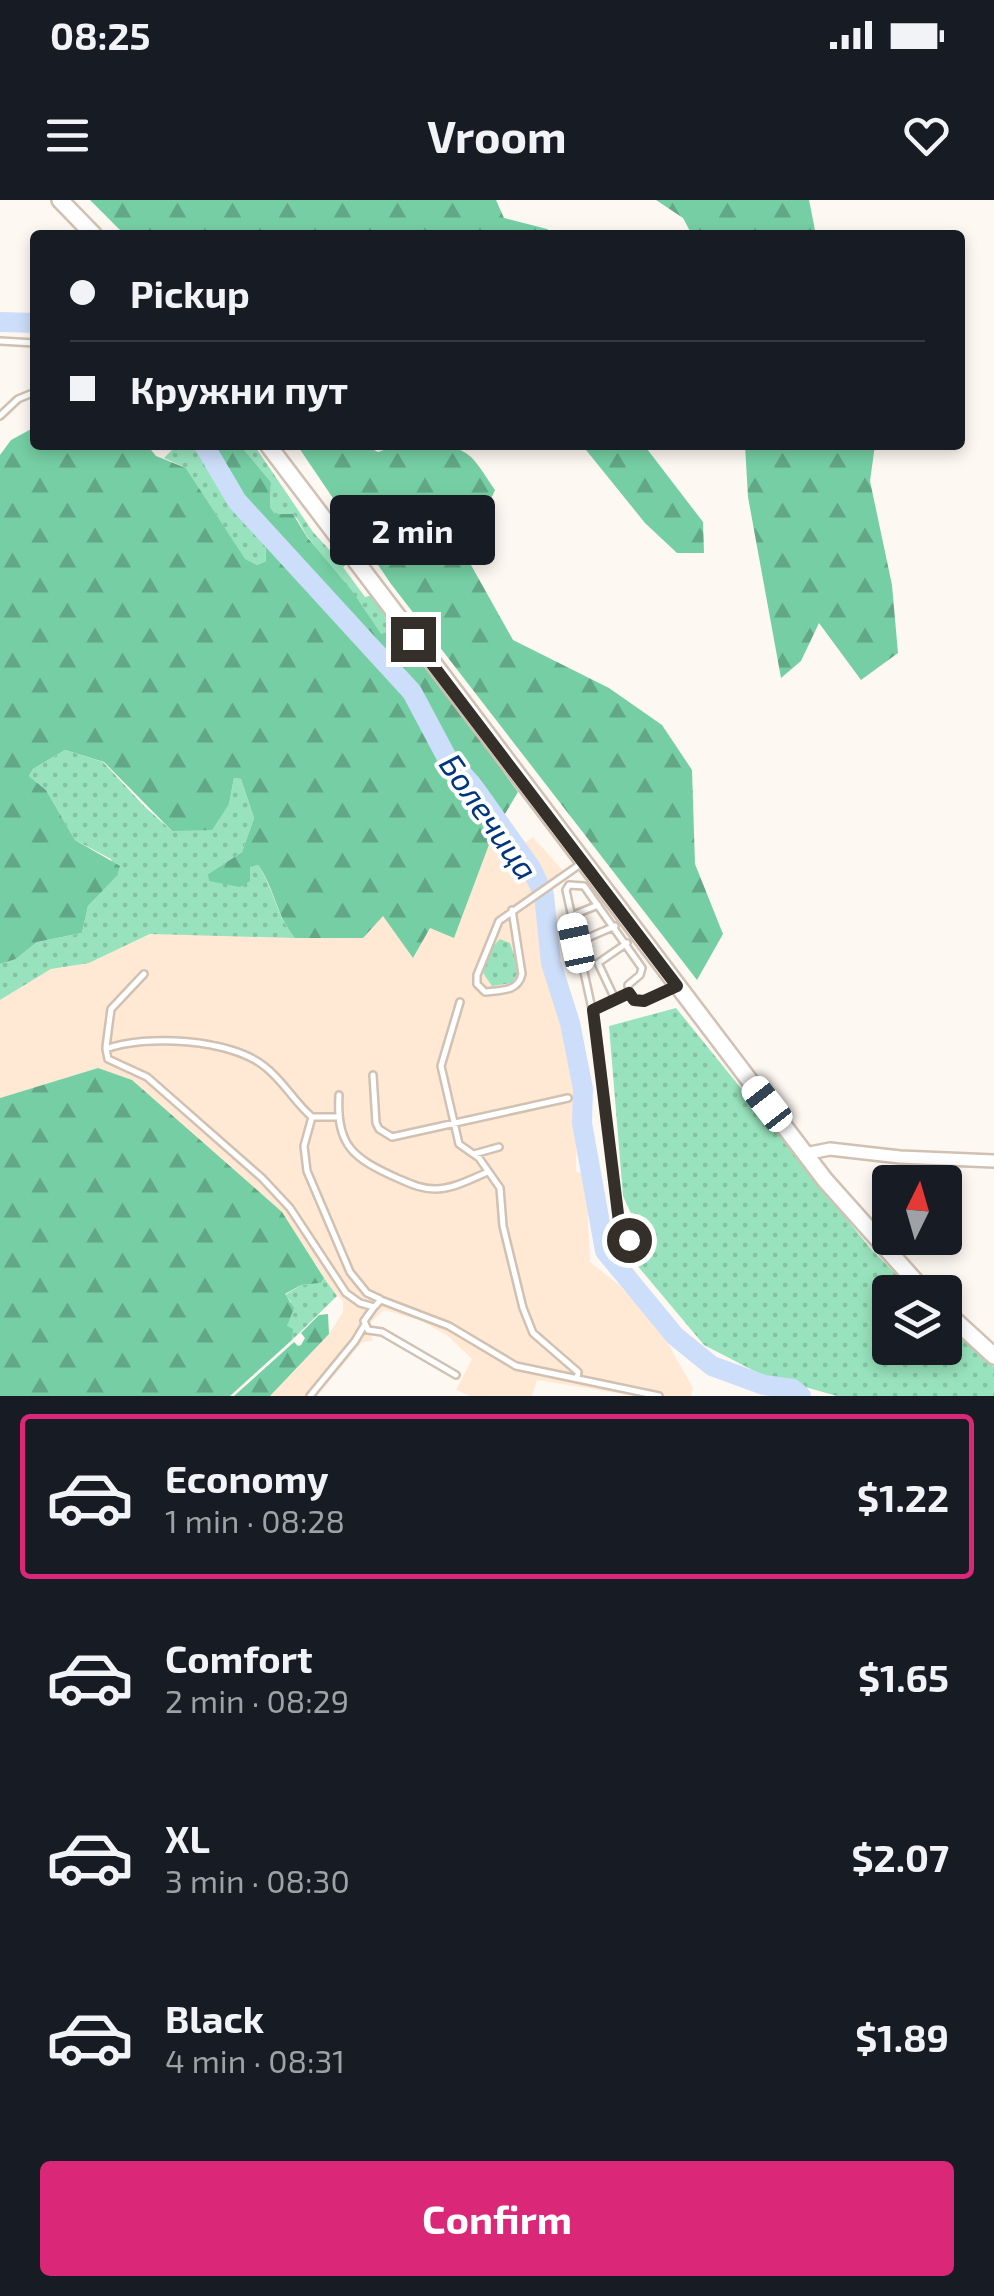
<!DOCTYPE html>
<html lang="en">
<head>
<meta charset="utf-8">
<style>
	:root { --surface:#171b24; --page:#242831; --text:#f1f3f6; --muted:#9ea1a6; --line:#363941; --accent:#db2777 }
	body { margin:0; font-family:"Exo 2",sans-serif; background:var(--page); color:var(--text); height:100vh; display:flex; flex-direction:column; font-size:38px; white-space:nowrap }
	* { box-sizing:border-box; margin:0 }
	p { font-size:32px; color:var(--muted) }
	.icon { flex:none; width:55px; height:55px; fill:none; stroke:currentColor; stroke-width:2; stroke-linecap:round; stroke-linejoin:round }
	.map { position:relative; height:1196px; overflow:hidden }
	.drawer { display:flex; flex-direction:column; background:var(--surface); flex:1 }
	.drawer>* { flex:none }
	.hud { position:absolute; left:30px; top:30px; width:935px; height:220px; border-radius:10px; box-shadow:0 5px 15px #0003; display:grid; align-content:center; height:220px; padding:0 40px; background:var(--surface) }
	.needle { width:65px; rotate:5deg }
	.tools { position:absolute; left:872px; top:965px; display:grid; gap:20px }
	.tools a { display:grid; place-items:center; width:90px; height:90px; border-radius:10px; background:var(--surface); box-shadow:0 5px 15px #0003; font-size:50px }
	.end { position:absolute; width:45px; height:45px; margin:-22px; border:12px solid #352f29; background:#fff; box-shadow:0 0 0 5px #fff }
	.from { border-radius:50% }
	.bubble { position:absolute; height:70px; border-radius:10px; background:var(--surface); box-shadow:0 5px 15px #0003; font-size:32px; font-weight:700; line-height:70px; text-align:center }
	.car { position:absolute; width:30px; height:60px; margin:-30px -15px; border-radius:12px; box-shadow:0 0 8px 2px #0007; background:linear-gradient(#fff 24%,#345 0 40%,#fff 0 76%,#345 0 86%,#fff 0) }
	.hud b { display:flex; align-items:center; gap:35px; height:95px; font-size:38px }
	.hud b+b { border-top:2px solid var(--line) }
	.hud i { width:25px; height:25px; background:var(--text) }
	ul { padding:18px 0 0; list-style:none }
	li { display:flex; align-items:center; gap:30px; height:165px; margin:0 20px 15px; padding:0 20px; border:5px solid transparent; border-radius:10px }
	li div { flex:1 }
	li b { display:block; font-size:38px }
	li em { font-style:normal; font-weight:700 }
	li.on { border-color:var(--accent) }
	li>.icon { width:90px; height:90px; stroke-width:1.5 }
	.button { display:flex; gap:20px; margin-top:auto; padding:20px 40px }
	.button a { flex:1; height:115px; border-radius:10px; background:var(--accent); color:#fff; font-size:40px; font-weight:700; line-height:115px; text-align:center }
	.status { display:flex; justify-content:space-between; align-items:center; height:70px; padding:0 50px; background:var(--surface); direction:ltr }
	.status svg { height:28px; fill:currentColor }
	header { display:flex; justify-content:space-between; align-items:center; height:130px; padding:0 40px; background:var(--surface); font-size:45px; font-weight:700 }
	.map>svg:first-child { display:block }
	.built { fill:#ffe9d4 }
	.grass { fill:url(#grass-dots) }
	.forest { fill:url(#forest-firs) }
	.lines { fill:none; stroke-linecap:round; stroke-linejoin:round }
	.river { stroke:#cddefa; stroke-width:20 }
	.service-casing { stroke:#d0c1b2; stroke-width:10 }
	.minor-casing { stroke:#d0c1b2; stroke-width:16 }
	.secondary-casing { stroke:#d0c1b2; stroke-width:20 }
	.service { stroke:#fff; stroke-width:5 }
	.minor { stroke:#fff; stroke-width:11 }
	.secondary { stroke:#fff; stroke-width:15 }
	.route { stroke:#352f29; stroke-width:12 }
	.labels { text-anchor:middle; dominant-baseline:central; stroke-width:8; stroke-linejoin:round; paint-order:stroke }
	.water-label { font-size:32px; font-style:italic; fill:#003580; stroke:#fff }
</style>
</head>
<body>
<div class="status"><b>08:25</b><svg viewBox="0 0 49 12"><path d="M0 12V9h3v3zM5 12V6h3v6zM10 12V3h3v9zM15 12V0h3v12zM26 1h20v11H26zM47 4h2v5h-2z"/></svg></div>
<header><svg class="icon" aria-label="menu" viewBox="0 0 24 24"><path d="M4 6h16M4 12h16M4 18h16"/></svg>Vroom<svg class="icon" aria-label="heart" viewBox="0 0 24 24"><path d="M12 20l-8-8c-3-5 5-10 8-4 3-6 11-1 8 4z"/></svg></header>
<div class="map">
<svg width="994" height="1196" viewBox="0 0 994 1196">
	<defs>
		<pattern id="grass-dots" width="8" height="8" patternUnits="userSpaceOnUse" patternTransform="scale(2.5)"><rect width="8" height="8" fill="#98e3bd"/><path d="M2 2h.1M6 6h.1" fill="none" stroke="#84c3a2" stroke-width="1.8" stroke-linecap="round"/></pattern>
		<pattern id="forest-firs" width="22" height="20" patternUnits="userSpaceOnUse" patternTransform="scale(2.5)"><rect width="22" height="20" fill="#76cfa4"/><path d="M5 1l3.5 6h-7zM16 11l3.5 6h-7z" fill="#62a886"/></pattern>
	</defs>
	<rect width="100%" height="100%" fill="#fef8f2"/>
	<path class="built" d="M493,634L523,644L533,637L563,671L545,693L557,788L577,900L576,972L590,974L588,1021L590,1062L618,1084L659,1128L693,1188L691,1196H635L537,1180L532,1196H470L456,1190L472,1159L448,1136L422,1121L384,1110L368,1125L373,1141L362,1142L317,1196H270L329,1134L343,1112V1101L328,1087L317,1065L98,868L0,898V800L51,769L89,763L151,734L362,738L383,715L414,757L430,727L454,737Z"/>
	<path class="grass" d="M177,245H194L239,306L265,334L266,361L257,365L245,360L186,268L164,258Z
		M240,245H254L313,332L336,357L342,353L349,362L343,367L365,397L373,395L392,418L387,432L381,435L375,430C356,397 332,371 310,340C303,332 301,322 293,314H275L270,307L271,282Z
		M65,550L103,562L145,607L172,631L229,604L234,578L241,579L254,618L242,652L208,674L258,665C274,688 276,716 295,738L150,734L89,763L51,769L0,800V764L16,759L37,742L82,733L88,706L117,676L111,659L75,640L46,590L29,576L33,569Z
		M500,739L510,743L519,770L512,783L492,786L483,773L491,748Z
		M676,808L871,1049L914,1092H890V1148H945V1123L994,1167V1196H837L762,1175L704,1145L636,1064L647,1048L623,996L609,826Z
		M324,1078L337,1096L292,1140L287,1127L291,1102L285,1095L301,1085L321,1083Z"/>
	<path class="forest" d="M90,0H496L504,18L547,29L554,35H125Z
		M656,0H809L816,35H692L683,18Z
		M35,227V245H147L156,256L186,268L245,359L257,365L266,361L265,334L239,306L194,245H240L271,282L270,307L275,314H293L307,337L352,391L381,434L387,432V421L392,418L518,592L493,634L454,738L430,728L413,758L383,716L363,738H295C276,716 275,688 258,665L250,667V681L240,687L209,681L208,674L242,652L254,618L241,579L234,578L229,604L212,630L172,631L104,562L65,550L33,569L29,576L46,590L75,640L120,666L117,676L88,706L82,733L37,742L16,759L0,764V255L11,240Z
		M297,245H364L378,252C404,242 449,237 471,257C480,266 487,279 495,290L482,319L457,340L513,440L609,488L662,525L692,570L695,664L723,734L697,780L391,384Z
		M582,245H644L703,322L704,353H677L645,323Z
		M745,245H875L870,281L892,385L898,453L861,480L819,423L801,461L781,478L748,297Z
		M98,868L132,880L282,1012L324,1078L321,1083L301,1085L285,1094L294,1108L287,1126L293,1129L292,1140L230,1196H0V898Z
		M328,1114L329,1134L270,1196H234L294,1142L298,1146L301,1145L305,1138L301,1133L319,1115Z"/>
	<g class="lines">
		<path class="river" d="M0,122L35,123
			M204,245L237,301L412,492L446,556L473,586L531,668L544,695L551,763L570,823L583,889L582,923L605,1051L675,1136L712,1166L764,1185L793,1189L801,1196"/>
		<defs>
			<path id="service" d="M0,141L35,143
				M0,216L18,199L35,192
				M512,710L522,774C518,792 501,790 485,792L477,784V775L499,721L582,663
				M571,716L598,705
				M576,743L615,726
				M615,799L629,793L634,800L644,801L674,787
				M460,802L441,866L459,944L479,958L500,988L503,1026L523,1108L533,1133L578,1172L577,1179
				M593,810L615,799L598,763L627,743
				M106,847L111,809L144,774
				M373,875L376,923L379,929L392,937L568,898
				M339,895C336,946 353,958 397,978C409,983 420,989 435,989C453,989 471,979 488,972
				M312,917L304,946L307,971L350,1072L367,1093L380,1099
				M338,917H312C294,902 283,880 264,866C231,839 145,834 106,849L108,859L147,877L262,978L290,1008L346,1093L360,1103L374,1107L381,1100L449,1126L516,1166L659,1196
				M474,954L499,947
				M629,1039L619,1021L596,827L566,690L569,685L584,686L642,768L640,775L628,785L629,793
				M374,1107L364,1121L368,1130L382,1132L456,1175
				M310,1196L355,1141L364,1126"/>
			<path id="minor" d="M805,954L830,949L900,957L994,961"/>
			<path id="secondary" d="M60,0L94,35
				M268,245L825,980L925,1092
				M945,1111L994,1156"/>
		</defs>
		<use href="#service" class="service-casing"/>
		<use href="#minor" class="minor-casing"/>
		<use href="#secondary" class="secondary-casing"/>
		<use href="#service" class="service"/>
		<use href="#minor" class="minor"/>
		<use href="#secondary" class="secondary"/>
	</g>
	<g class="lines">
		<path class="route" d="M413,439L677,786L644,801L634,800L629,793L593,810L619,1022L629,1040"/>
	</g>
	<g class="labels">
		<g class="water-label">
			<text transform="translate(490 616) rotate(55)">Болечица</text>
		</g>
	</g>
</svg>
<div class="tools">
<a><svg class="needle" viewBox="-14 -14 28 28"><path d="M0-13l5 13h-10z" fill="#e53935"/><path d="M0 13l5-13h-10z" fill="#9ea1a6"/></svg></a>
<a><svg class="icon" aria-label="layers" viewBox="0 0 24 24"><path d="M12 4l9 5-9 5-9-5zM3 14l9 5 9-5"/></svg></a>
</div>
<i class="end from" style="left:629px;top:1040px"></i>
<i class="end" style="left:413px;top:439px"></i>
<div class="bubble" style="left:330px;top:295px;width:165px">2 min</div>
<i class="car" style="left:576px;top:743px;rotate:348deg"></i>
<i class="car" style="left:767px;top:904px;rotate:322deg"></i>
<div class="hud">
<b><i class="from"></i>Pickup</b>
<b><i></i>Кружни пут</b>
</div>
</div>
<section class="drawer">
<ul>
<li class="on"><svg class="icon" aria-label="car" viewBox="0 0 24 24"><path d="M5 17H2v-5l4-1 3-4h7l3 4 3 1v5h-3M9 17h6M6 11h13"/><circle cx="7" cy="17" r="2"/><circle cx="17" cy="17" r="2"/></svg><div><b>Economy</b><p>1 min · 08:28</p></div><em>$1.22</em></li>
<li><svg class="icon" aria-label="car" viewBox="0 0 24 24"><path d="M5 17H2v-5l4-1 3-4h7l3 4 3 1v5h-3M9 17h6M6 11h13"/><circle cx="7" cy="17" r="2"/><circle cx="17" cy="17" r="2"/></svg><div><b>Comfort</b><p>2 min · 08:29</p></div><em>$1.65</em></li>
<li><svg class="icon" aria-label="car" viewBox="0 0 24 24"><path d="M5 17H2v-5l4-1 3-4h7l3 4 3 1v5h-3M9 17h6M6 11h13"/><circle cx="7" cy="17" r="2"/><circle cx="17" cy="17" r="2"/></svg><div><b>XL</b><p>3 min · 08:30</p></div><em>$2.07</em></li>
<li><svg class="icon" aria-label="car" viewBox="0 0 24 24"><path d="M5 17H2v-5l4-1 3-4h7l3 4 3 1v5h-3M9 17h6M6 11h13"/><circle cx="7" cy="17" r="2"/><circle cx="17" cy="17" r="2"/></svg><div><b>Black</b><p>4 min · 08:31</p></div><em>$1.89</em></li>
</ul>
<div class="button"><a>Confirm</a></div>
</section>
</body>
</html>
